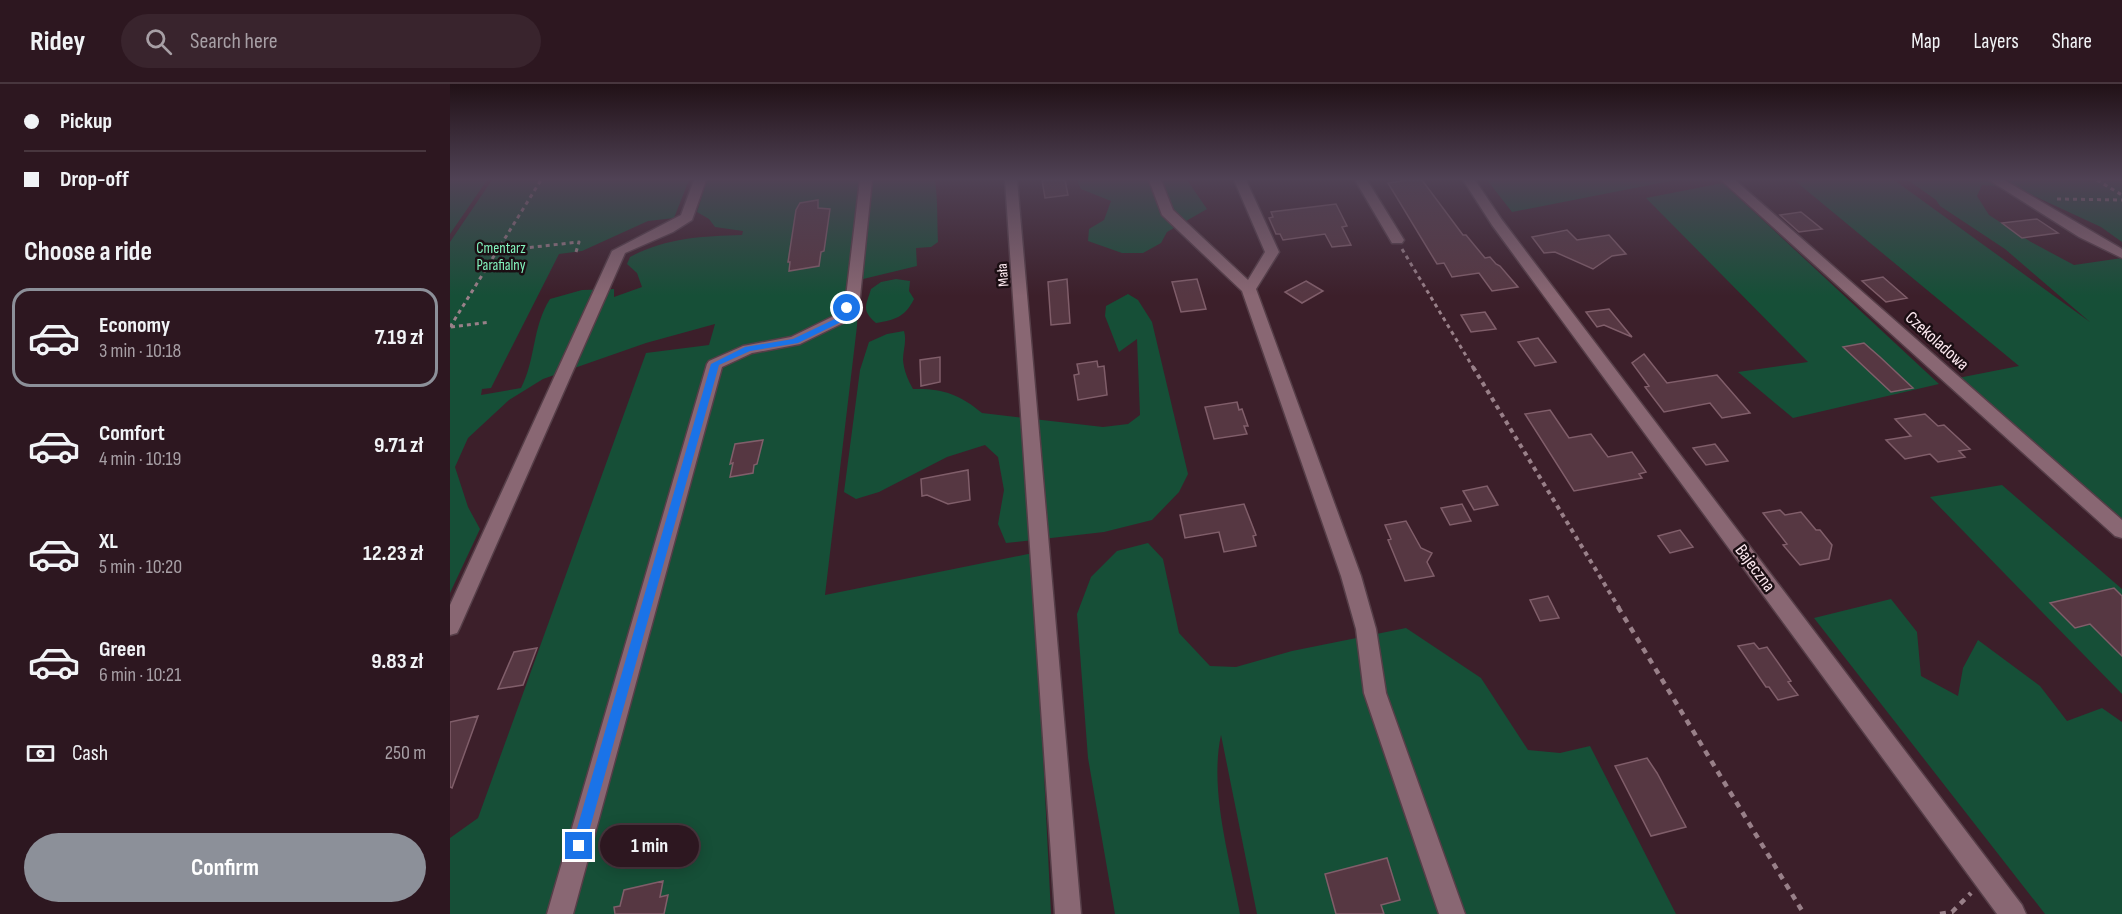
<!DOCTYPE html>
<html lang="en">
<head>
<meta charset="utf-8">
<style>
	:root { --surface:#2d1720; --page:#39242d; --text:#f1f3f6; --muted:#a79fa5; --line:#48363e; --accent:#8c9099 }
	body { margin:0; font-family:"Sofia Sans Condensed",sans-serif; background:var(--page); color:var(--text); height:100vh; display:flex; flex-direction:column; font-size:22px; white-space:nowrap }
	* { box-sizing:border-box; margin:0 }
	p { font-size:20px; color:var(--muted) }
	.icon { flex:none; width:33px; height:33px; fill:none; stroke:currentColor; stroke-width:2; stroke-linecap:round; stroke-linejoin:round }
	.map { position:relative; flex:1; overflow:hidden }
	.sheet { display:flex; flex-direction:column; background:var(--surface); width:450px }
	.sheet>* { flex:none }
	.top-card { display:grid; align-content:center; height:132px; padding:0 24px; background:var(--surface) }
	.end { position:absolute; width:27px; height:27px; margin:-14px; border:8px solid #1a73e8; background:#fff; box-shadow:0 0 0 3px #fff }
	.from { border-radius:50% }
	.bubble { position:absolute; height:42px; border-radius:21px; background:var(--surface); box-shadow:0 3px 15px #0003,0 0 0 2px var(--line); font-size:20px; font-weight:700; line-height:42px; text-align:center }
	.top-card b { display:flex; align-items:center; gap:21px; height:57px; font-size:22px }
	.top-card b+b { border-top:2px solid var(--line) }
	.top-card i { width:15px; height:15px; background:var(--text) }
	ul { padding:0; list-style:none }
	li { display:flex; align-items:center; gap:18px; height:99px; margin:0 12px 9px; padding:0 12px; border:3px solid transparent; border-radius:18px }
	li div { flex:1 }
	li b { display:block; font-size:22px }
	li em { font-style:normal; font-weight:700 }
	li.on { border-color:var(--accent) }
	li>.icon { width:54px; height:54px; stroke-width:1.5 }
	h2 { padding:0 24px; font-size:27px; line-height:72px }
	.pay { display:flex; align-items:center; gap:15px; height:66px; padding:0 24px; font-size:22px }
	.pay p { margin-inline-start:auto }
	.action { display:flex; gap:12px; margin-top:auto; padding:12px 24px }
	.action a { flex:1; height:69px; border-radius:36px; background:var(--accent); color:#fff; font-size:24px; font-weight:700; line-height:69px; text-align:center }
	header { display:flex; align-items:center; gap:36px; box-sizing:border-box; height:84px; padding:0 30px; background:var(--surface); border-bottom:2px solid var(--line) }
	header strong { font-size:28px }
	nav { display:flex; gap:33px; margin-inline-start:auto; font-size:21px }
	.search { width:420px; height:54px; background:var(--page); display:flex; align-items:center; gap:15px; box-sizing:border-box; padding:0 21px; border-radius:33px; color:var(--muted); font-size:22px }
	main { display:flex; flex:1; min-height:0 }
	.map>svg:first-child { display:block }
	.green { fill:#164f37 }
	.building { fill:#563742; stroke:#805e6a; stroke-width:1.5 }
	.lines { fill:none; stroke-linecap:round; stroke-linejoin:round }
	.minor-casing { stroke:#563e48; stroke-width:3 }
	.path-far2 { stroke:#998089; stroke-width:3; stroke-dasharray:4 4; stroke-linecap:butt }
	.path-far1 { stroke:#998089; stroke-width:4; stroke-dasharray:4.5 4.5; stroke-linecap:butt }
	.path { stroke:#998089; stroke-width:4.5; stroke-dasharray:6 6; stroke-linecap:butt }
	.minor { fill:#896773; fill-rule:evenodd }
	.route { fill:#1a73e8 }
	.labels { text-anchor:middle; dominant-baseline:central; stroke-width:5; stroke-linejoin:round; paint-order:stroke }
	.far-park-label { font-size:15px; fill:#83f4be; stroke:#1b0e13 }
	.far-street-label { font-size:15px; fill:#fce8ef; stroke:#1b0e13 }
	.street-label { font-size:18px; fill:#fce8ef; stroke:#1b0e13 }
</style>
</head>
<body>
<header>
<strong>Ridey</strong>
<div class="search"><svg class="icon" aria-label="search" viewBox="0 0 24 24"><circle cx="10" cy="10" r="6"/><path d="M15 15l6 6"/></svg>Search here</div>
<nav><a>Map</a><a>Layers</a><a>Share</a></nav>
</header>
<main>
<section class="sheet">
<div class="top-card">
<b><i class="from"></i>Pickup</b>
<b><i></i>Drop-off</b>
</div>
<h2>Choose a ride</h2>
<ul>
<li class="on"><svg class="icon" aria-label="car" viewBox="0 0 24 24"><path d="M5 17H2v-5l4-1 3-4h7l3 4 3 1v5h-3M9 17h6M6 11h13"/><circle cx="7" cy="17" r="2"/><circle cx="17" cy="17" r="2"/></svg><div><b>Economy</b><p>3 min · 10:18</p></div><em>7.19 zł</em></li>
<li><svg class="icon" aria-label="car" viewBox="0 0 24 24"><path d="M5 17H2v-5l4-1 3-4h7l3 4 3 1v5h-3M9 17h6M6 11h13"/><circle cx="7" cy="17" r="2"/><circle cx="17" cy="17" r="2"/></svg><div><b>Comfort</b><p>4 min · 10:19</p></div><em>9.71 zł</em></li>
<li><svg class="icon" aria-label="car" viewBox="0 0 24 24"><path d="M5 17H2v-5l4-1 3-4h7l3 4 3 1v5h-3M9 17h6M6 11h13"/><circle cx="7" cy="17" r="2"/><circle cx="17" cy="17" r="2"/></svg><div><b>XL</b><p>5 min · 10:20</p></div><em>12.23 zł</em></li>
<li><svg class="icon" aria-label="car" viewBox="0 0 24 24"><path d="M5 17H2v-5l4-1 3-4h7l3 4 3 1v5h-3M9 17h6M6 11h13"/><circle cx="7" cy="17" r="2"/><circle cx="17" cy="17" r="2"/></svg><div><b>Green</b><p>6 min · 10:21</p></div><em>9.83 zł</em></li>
</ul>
<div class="pay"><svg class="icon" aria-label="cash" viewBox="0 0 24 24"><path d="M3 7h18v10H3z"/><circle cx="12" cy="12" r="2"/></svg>Cash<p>250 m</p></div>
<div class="action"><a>Confirm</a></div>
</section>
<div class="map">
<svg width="1672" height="830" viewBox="0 0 1672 830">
	<rect width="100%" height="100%" fill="#3c1f2a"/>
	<path class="green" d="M0,96H37L0,150Z
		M42,96H239L224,134L198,137L132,167L109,170L41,304L32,305L31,311L71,304C86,275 82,243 100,215L132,206L164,205V213L192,203L187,189L177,180L180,173C215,154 253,152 292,151L293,147L265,143L259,135L247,128L257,96H485C488,117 487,137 488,158L481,163L466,164L467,182L409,196L407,242L375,511L583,469L601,830H0V754L28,734L196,269L259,261L265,240L196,259L93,295L59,316L18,354L5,383L18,423L30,445L0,509V158Z
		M627,96H737L757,125L717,148L711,159L693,169H672L638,157L639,145L654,136L661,117L631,105Z
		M1037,96H1225L1062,128Z
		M1344,96H1444L1640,238L1555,165L1490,122L1486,116L1458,96H1672V158L1651,143L1565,103L1532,101L1527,112L1539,131L1581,158L1624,181L1672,174V440L1508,294L1569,282Z
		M1273,99L1489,300L1343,334L1288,288L1358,278L1196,114Z
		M446,195L460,197L459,207L464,215C455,233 445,236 426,239C411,226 416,222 421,205L431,198Z
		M678,210L688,216L702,238L738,390L729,408L702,436L654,448L556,459L548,440L554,406L548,373L535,361L497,373L429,408L406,415L394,408L410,286L419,258L437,250L454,247C457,257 453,266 453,276C454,287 458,296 463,305C491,304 510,310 532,329L653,343L678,340L690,331L687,255L669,268L655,232L656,222Z
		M1552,401L1672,505V610L1480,413Z
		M698,459L713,475L729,549L760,582L786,583L842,567L956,544L1031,594L1078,666L1110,669L1140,662L1226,830H807L771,651C759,707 780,774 790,830H665L638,674L627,530L641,493L667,467Z
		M1441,515L1467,548L1471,592L1508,612L1513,584L1528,556L1590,602L1617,637L1652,624L1672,638V830H1595L1364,534Z"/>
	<path class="building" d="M592,96H615L618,111L595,114Z
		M958,96H972L1013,151H1016L1035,174L1040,173L1046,180L1050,182L1068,203L1042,207L1029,189L1002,193L994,179L987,180L938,99Z
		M368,116V124L380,125L374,167L371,168L369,182L339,187L340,178H338L346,126L350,119Z
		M886,120L897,142L892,143L901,161L882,163L875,150L833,156L830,150H826L819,134L823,133L821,128Z
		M1351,128L1372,145L1349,148L1330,131Z
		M1587,135L1608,149L1572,154L1552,139Z
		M1117,146L1127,156L1159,151L1176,170L1162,172L1143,185L1105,168L1094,169L1082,153Z
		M1433,193L1457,214L1436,218L1412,197Z
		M617,195L620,239L601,241L598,198Z
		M747,195L756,225L731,228L722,198Z
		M856,197L873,207L852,219L835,208Z
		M1159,225L1182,253L1154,241L1147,243L1136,228Z
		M1035,228L1046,245L1021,248L1011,231Z
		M1088,254L1106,278L1085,282L1068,258Z
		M1414,259L1430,273L1463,304L1441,308L1393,263Z
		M1194,270L1217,299L1267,291L1300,329L1272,334L1260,319L1214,328L1195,303L1199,302L1182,279Z
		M490,273V298L471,302L470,276Z
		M647,277L648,283L654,282L657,311L628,316L624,291L629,290L627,280Z
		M787,318L789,326L792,325L798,342H794L797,350L764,355L755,323Z
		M1100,326L1119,354L1141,350L1158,373L1182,368L1196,388L1189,390L1192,394L1124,407L1075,330Z
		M1475,330L1488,342L1494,341L1520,365L1509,367L1515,373L1488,378L1480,370L1455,375L1436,356L1461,352L1445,335Z
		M313,356L307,380L304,381L303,389L280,393L283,379L280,380L285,360Z
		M1265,360L1278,377L1256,381L1243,364Z
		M518,386L520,416L498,420L477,411L472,412L471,395Z
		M1037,402L1048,421L1024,426L1013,407Z
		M794,420L806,451L803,452L806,462L774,468L769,448L735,454L730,431Z
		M1012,420L1021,437L1000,441L991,424Z
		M1330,426L1335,431L1351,428L1366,446H1370L1382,461L1379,475L1350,481L1333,461L1337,460L1313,429Z
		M956,437L971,464L982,469L977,478L984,492L955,497L938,456L941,455L935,441Z
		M1230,446L1243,463L1220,469L1208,452Z
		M1664,504L1672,512V572L1640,540L1625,544L1600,519Z
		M1098,512L1109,534L1090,537L1080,516Z
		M1304,559L1309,565L1317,563L1341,597L1338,598L1348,611L1328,616L1319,603H1316L1288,562Z
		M87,564L73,601L48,605L64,568Z
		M28,632L2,704L0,703V638Z
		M1197,674L1207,689L1236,743L1201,752L1165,682Z
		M937,774L950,816L931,821L934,830H886L875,790Z
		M213,797L210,813L218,811L214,830H165L164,823L170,822L174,806Z"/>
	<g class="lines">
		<defs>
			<path id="minor" d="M244,96H256L242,136L223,148L175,169L10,543L7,549L0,551V521L162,167L231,131Z
				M410,96H422L410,213L395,238L350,260L302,269L272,283L123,830H97L257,280L259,277L293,262L341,253L384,232L396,213Z
				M555,96H567L631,830H605Z
				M699,96H711L723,126L798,196L815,168L784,96H796L829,168L806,205L911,492L926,545L936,609L1015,830H989L914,609L906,545L891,492L792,207L712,131Z
				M905,96H917L954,156L952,159H942Z
				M1013,96H1025L1052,136L1572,821L1576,830H1547L1042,141Z
				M1271,96H1285L1672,436V454L1665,452Z
				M1539,96H1554L1672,165V174L1629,153Z"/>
		</defs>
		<use href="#minor" class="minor-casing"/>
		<path class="path-far2" d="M1647,96L1672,111
			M1607,115L1672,116
			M952,165L1024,285
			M48,167L129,158L126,168
			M0,243L91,96
			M1,243L40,238"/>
		<path class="path-far1" d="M1023,283L1169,524"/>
		<path class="path" d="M1168,523L1354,830
			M1490,830L1502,828L1521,809"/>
		<use href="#minor" class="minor"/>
	</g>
	<linearGradient id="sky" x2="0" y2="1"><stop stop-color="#211117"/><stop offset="0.45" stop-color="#504255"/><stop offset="1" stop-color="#504255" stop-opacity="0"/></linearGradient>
	<rect width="1672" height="212" fill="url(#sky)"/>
	<path class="route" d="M397,221L401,224L393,237L348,259L300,267L269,281L135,762L134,767L129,769L124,767L122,762L261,280L295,263L343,255L387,234Z"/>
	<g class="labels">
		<g class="far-park-label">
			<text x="51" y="164">Cmentarz<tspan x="51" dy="17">Parafialny</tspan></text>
		</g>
		<g class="far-street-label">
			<text transform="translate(553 191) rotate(-95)">Mała</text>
		</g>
		<g class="street-label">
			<text transform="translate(1487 257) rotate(42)">Czekoladowa</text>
			<text transform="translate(1305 484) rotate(53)">Bajeczna</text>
		</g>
	</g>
</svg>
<i class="end from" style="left:397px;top:224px"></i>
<i class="end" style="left:129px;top:762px"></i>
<div class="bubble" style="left:150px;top:741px;width:99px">1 min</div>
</div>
</main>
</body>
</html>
